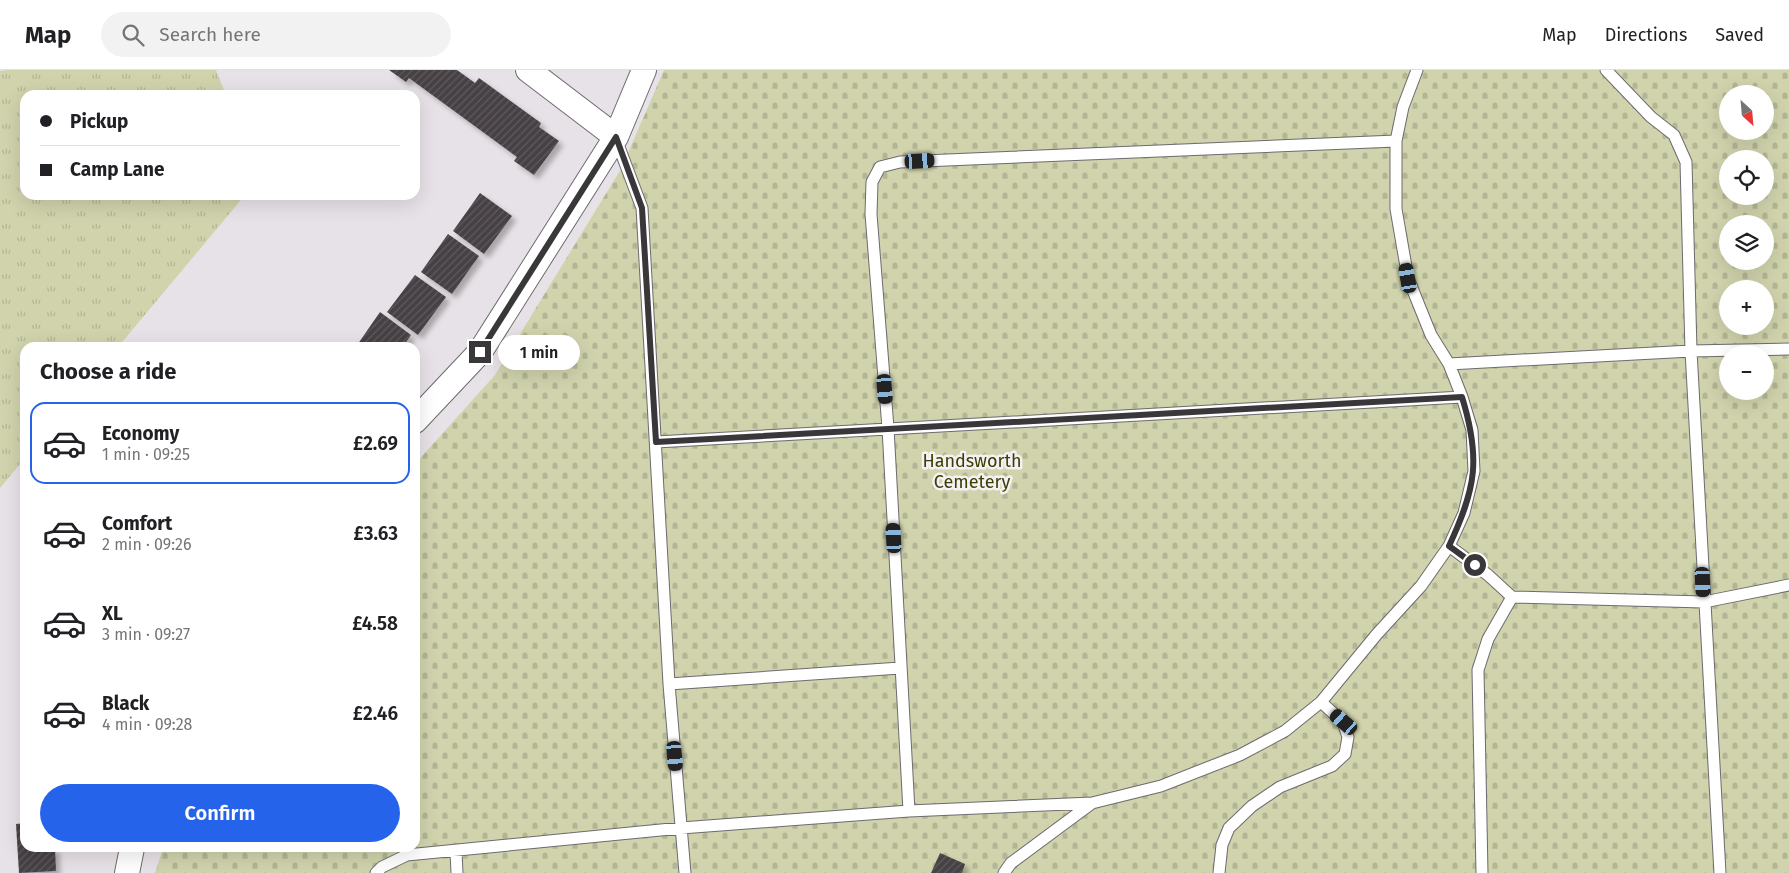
<!DOCTYPE html>
<html lang="en">
<head>
<meta charset="utf-8">
<style>
	:root { --surface:#fff; --page:#f2f2f2; --text:#202124; --muted:#757577; --line:#e0e0e0; --accent:#2563eb }
	body { margin:0; font-family:"Fira Sans",sans-serif; background:var(--page); color:var(--text); height:100vh; display:flex; flex-direction:column; font-size:19px; white-space:nowrap }
	* { box-sizing:border-box; margin:0 }
	p { font-size:16px; color:var(--muted) }
	.icon { flex:none; width:28px; height:28px; fill:none; stroke:currentColor; stroke-width:2; stroke-linecap:round; stroke-linejoin:round }
	.map { position:relative; flex:1; overflow:hidden }
	.sheet { position:absolute; left:20px; top:272px; width:400px; height:510px; display:flex; flex-direction:column; background:var(--surface); border-radius:15px; box-shadow:0 5px 20px #0002 }
	.sheet>* { flex:none }
	.banner { position:absolute; left:20px; top:20px; width:400px; height:110px; border-radius:15px; box-shadow:0 5px 20px #0002; display:grid; align-content:center; height:110px; padding:0 20px; background:var(--surface) }
	.needle { width:32px; rotate:154deg }
	.controls { position:absolute; left:1719px; top:15px; display:grid; gap:10px }
	.controls a { display:grid; place-items:center; width:55px; height:55px; border-radius:50%; background:var(--surface); box-shadow:0 5px 20px #0002; font-size:25px }
	.end { position:absolute; width:22px; height:22px; margin:-11px; border:6px solid #393739; background:#fff; box-shadow:0 0 0 2px #fff }
	.from { border-radius:50% }
	.bubble { position:absolute; height:35px; border-radius:18px; background:var(--surface); box-shadow:0 5px 20px #0002; font-size:16px; font-weight:600; line-height:35px; text-align:center }
	.car { position:absolute; width:15px; height:30px; margin:-15px -8px; border-radius:6px; box-shadow:0 0 4px 1px #0007; background:linear-gradient(#222 24%,#8ab4d8 0 40%,#222 0 76%,#8ab4d8 0 86%,#222 0) }
	.banner b { display:flex; align-items:center; gap:18px; height:48px; font-size:19px }
	.banner b+b { border-top:1px solid var(--line) }
	.banner i { width:12px; height:12px; background:var(--text) }
	ul { padding:0; list-style:none }
	li { display:flex; align-items:center; gap:15px; height:82px; margin:0 10px 8px; padding:0 10px; border:2px solid transparent; border-radius:15px }
	li div { flex:1 }
	li b { display:block; font-size:19px }
	li em { font-style:normal; font-weight:600 }
	li.active { border-color:var(--accent) }
	li>.icon { width:45px; height:45px; stroke-width:1.5 }
	h2 { padding:0 20px; font-size:22px; line-height:60px }
	.action { display:flex; gap:10px; margin-top:auto; padding:10px 20px }
	.action a { flex:1; height:58px; border-radius:30px; background:var(--accent); color:#fff; font-size:20px; font-weight:600; line-height:58px; text-align:center }
	header { display:flex; align-items:center; gap:30px; box-sizing:border-box; height:70px; padding:0 25px; background:var(--surface); border-bottom:1px solid var(--line) }
	header strong { font-size:24px }
	nav { display:flex; gap:28px; margin-inline-start:auto; font-size:18px }
	.search { width:350px; height:45px; background:var(--page); display:flex; align-items:center; gap:12px; box-sizing:border-box; padding:0 18px; border-radius:28px; color:var(--muted); font-size:19px }
	.map>svg:first-child { display:block }
	.grass { fill:url(#grass-tufts) }
	.cemetery { fill:url(#cemetery-stones); fill-rule:evenodd }
	.building { fill:url(#building-hatch); filter:url(#shadow) }
	.lines { fill:none; stroke-linecap:round; stroke-linejoin:round }
	.service-casing { stroke:#6e6a6e; stroke-width:13 }
	.minor-casing { stroke:#6e6a6e; stroke-width:26 }
	.service { stroke:#fff; stroke-width:11 }
	.minor { stroke:#fff; stroke-width:24 }
	.route { stroke:#393739; stroke-width:6 }
	.labels { text-anchor:middle; dominant-baseline:central; stroke-width:5; stroke-linejoin:round; paint-order:stroke }
	.park-label { font-size:18px; fill:#3d3e01; stroke:#f5f0f4 }
</style>
</head>
<body>
<header>
<strong>Map</strong>
<div class="search"><svg class="icon" aria-label="search" viewBox="0 0 24 24"><circle cx="10" cy="10" r="6"/><path d="M15 15l6 6"/></svg>Search here</div>
<nav><a>Map</a><a>Directions</a><a>Saved</a></nav>
</header>
<div class="map">
<svg width="1789" height="803" viewBox="0 0 1789 803">
	<defs>
		<pattern id="grass-tufts" width="24" height="20" patternUnits="userSpaceOnUse" patternTransform="scale(1.25)"><rect width="24" height="20" fill="#d0d3ac"/><path d="M3 7l-1-3M5 7V3M7 7l1-3M15 17l-1-3M17 17v-4M19 17l1-3" fill="none" stroke="#b3b695"/></pattern>
		<pattern id="cemetery-stones" width="16" height="16" patternUnits="userSpaceOnUse" patternTransform="scale(1.25)"><rect width="16" height="16" fill="#d0d3ac"/><path d="M2 7V4a2 2 0 0 1 4 0v3zM10 15v-3a2 2 0 0 1 4 0v3z" fill="#b3b695"/></pattern>
		<pattern id="building-hatch" width="6" height="6" patternUnits="userSpaceOnUse" patternTransform="scale(1.25)"><rect width="6" height="6" fill="#464144"/><path d="M-1 1l2-2M0 6l6-6M5 7l2-2" fill="none" stroke="#5f5b5e"/></pattern>
		<filter id="shadow"><feDropShadow dx="4.5" dy="4.5" stdDeviation="2.5" flood-color="#0004"/></filter>
	</defs>
	<rect width="100%" height="100%" fill="#e7e2e7"/>
	<path class="grass" d="M7,0H216L226,25H25V125H245L118,277L25,278V388L0,418V1Z"/>
	<path class="cemetery" d="M664,0H1789V803H155L163,778H415V394L495,305L621,99ZM1728,24H1765V61H1728ZM1728,89H1765V126H1728ZM1728,154H1765V191H1728ZM1728,219H1765V256H1728ZM1728,284H1765V321H1728Z"/>
	<path class="building" d="M389,0H457L475,13L479,8L541,53L539,57L559,71L534,105L514,91L517,87L409,8L406,12Z
		M480,123L512,146L484,184L453,161Z
		M448,164L479,186L452,224L421,202Z
		M415,205L446,227L418,265L387,242Z
		M380,242L411,265L402,278H355Z
		M25,716V731L20,729Z
		M25,753V778H55L56,801L19,803L16,754Z
		M940,783L965,794L962,803H931Z"/>
	<g class="lines">
		<defs>
			<path id="service" d="M1606,0L1651,47L1674,65L1686,92L1691,281L1720,803
				M616,69L642,138L669,614L685,803
				M1449,294L1691,281L1789,279
				M656,372L1462,327
				M1449,476L1488,505L1512,527L1704,532L1789,515
				M669,614L900,598
				M909,741L888,358L871,144L872,112L880,97L900,92L1396,71
				M456,782L457,803
				M376,803L382,797L407,785L681,758L909,741L1092,733
				M1004,803L1011,793L1092,733L1161,716L1240,685L1285,661L1321,632L1377,564L1421,516L1449,476L1464,443L1474,401L1472,360L1462,327L1449,294L1431,265L1408,208L1396,139V71L1403,37L1417,0
				M1219,803L1222,775L1229,758L1252,736L1280,717L1332,696L1345,684L1348,667L1343,652L1321,632
				M1482,803L1478,600L1488,569L1512,527"/>
			<path id="minor" d="M528,0L616,67
				M415,351L480,282L616,67L644,0
				M127,803L132,778"/>
		</defs>
		<use href="#service" class="service-casing"/>
		<use href="#minor" class="minor-casing"/>
		<use href="#service" class="service"/>
		<use href="#minor" class="minor"/>
	</g>
	<g class="lines">
		<path class="route" d="M480,282L616,67L642,138L656,372L1462,327C1481,389 1476,418 1449,476L1475,495"/>
	</g>
	<g class="labels">
		<g class="park-label">
			<text x="972" y="391">Handsworth<tspan x="972" dy="21">Cemetery</tspan></text>
		</g>
	</g>
</svg>
<div class="controls">
<a><svg class="needle" viewBox="-14 -14 28 28"><path d="M0-13l5 13h-10z" fill="#e53935"/><path d="M0 13l5-13h-10z" fill="#757577"/></svg></a>
<a><svg class="icon" aria-label="locate" viewBox="0 0 24 24"><circle cx="12" cy="12" r="6"/><path d="M12 2v4M12 18v4M2 12h4M18 12h4"/></svg></a>
<a><svg class="icon" aria-label="layers" viewBox="0 0 24 24"><path d="M12 4l9 5-9 5-9-5zM3 14l9 5 9-5"/></svg></a>
<a>+</a>
<a>−</a>
</div>
<i class="end from" style="left:1475px;top:495px"></i>
<i class="end" style="left:480px;top:282px"></i>
<div class="bubble" style="left:498px;top:265px;width:82px">1 min</div>
<i class="car" style="left:920px;top:91px;rotate:87deg"></i>
<i class="car" style="left:1408px;top:208px;rotate:350deg"></i>
<i class="car" style="left:885px;top:319px;rotate:175deg"></i>
<i class="car" style="left:894px;top:468px;rotate:357deg"></i>
<i class="car" style="left:1703px;top:512px;rotate:177deg"></i>
<i class="car" style="left:1344px;top:652px;rotate:311deg"></i>
<i class="car" style="left:675px;top:686px;rotate:175deg"></i>
<div class="banner">
<b><i class="from"></i>Pickup</b>
<b><i></i>Camp Lane</b>
</div>
<section class="sheet">
<h2>Choose a ride</h2>
<ul>
<li class="active"><svg class="icon" aria-label="car" viewBox="0 0 24 24"><path d="M5 17H2v-5l4-1 3-4h7l3 4 3 1v5h-3M9 17h6M6 11h13"/><circle cx="7" cy="17" r="2"/><circle cx="17" cy="17" r="2"/></svg><div><b>Economy</b><p>1 min · 09:25</p></div><em>£2.69</em></li>
<li><svg class="icon" aria-label="car" viewBox="0 0 24 24"><path d="M5 17H2v-5l4-1 3-4h7l3 4 3 1v5h-3M9 17h6M6 11h13"/><circle cx="7" cy="17" r="2"/><circle cx="17" cy="17" r="2"/></svg><div><b>Comfort</b><p>2 min · 09:26</p></div><em>£3.63</em></li>
<li><svg class="icon" aria-label="car" viewBox="0 0 24 24"><path d="M5 17H2v-5l4-1 3-4h7l3 4 3 1v5h-3M9 17h6M6 11h13"/><circle cx="7" cy="17" r="2"/><circle cx="17" cy="17" r="2"/></svg><div><b>XL</b><p>3 min · 09:27</p></div><em>£4.58</em></li>
<li><svg class="icon" aria-label="car" viewBox="0 0 24 24"><path d="M5 17H2v-5l4-1 3-4h7l3 4 3 1v5h-3M9 17h6M6 11h13"/><circle cx="7" cy="17" r="2"/><circle cx="17" cy="17" r="2"/></svg><div><b>Black</b><p>4 min · 09:28</p></div><em>£2.46</em></li>
</ul>
<div class="action"><a>Confirm</a></div>
</section>
</div>
</body>
</html>
